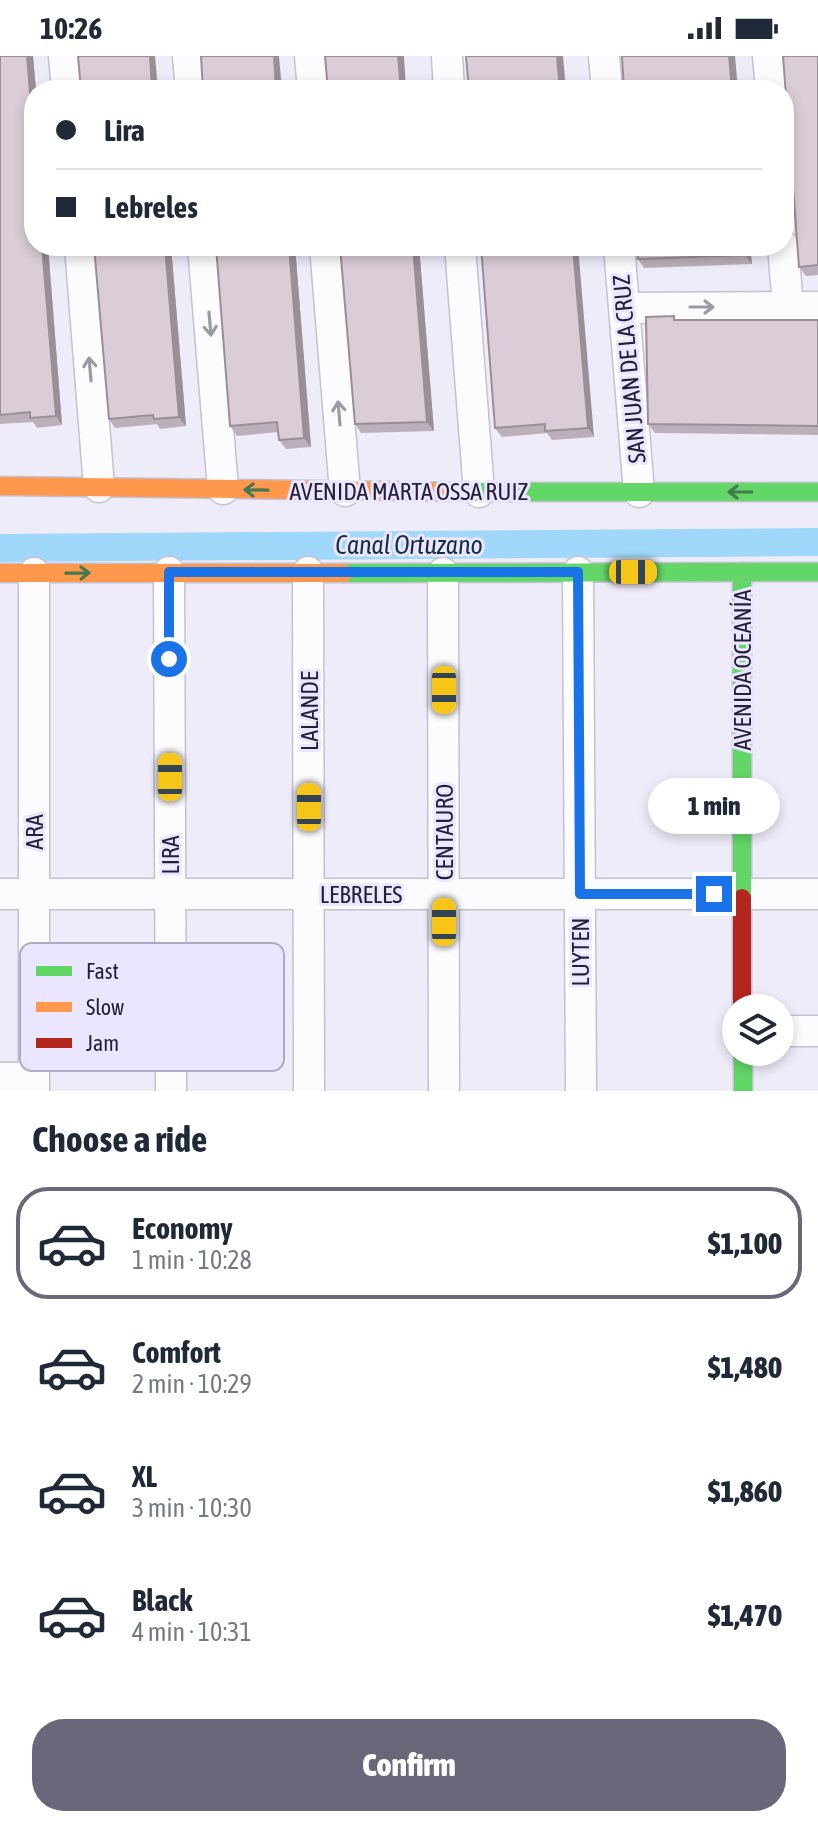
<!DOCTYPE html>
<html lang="en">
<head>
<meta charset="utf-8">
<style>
	:root { --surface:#fff; --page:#f2f2f3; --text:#1f2937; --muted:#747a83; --line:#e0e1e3; --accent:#6b677a }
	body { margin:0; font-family:"Asap Condensed",sans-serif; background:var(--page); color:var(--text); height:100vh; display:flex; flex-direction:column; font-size:30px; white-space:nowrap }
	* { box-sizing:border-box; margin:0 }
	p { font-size:26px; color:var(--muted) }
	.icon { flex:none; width:44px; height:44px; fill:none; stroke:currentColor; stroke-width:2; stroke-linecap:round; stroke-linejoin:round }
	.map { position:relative; height:1035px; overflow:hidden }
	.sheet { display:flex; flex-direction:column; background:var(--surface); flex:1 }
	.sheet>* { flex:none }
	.hud { position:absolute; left:24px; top:24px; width:770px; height:176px; border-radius:32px; box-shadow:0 4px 12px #0003; display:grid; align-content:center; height:176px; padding:0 32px; background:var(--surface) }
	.controls { position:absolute; left:722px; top:938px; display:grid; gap:16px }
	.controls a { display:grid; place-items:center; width:72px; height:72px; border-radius:50%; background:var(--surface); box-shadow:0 4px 12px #0003; font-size:40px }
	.end { position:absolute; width:36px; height:36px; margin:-18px; border:10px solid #1a73e8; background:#fff; box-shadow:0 0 0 4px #fff }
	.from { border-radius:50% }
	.bubble { position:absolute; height:56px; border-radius:28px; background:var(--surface); box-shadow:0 4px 12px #0003; font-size:26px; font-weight:800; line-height:56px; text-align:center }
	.car { position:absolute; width:24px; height:48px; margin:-24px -12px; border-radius:10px; box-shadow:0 0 6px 2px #0007; background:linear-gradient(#f5c518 24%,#345 0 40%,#f5c518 0 76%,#345 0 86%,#f5c518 0) }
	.hud b { display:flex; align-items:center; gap:28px; height:76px; font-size:30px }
	.hud b+b { border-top:2px solid var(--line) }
	.hud i { width:20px; height:20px; background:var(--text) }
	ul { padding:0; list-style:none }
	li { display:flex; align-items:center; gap:24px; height:112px; margin:0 16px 12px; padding:0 16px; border:4px solid transparent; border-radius:32px }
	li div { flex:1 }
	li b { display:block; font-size:30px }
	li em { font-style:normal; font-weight:800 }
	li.active { border-color:var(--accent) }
	li>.icon { width:72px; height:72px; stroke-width:1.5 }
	h2 { padding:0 32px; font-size:36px; line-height:96px }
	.action { display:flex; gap:16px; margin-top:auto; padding:16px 32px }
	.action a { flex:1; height:92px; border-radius:32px; background:var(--accent); color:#fff; font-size:32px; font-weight:800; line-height:92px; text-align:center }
	.status { display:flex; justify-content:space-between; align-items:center; height:56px; padding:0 40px; background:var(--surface); direction:ltr }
	.status svg { height:22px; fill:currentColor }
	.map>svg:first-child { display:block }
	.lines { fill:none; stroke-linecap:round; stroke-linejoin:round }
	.canal { stroke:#9fd8fa; stroke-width:28 }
	.street-casing { stroke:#c4c1d1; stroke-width:33 }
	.fast-casing { stroke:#c4c1d1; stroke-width:21 }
	.slow-casing { stroke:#c4c1d1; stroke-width:21 }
	.jam-casing { stroke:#c4c1d1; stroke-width:21 }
	.street { stroke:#fcfcfe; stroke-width:30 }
	.fast { stroke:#63d668; stroke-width:18 }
	.slow { stroke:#ff974d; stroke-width:18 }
	.jam { stroke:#b3261e; stroke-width:18 }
	.wall { fill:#bbb0b9 }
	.shaded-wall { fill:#999096 }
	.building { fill:#dacdd7; stroke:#999096; stroke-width:2 }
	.oneway { stroke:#9b99a4 }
	.oneway2 { stroke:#447a4f }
	.route { stroke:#1a73e8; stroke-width:10 }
	.labels { text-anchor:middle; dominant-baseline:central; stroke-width:6; stroke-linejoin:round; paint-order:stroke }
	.street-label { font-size:24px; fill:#241f36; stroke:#eae6ff }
	.water-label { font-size:26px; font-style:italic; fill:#162f3d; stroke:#eae6ff }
	.key { fill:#eae6ff; stroke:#afaac3; stroke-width:2 }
	.key-label { font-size:22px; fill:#241f36 }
</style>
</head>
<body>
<div class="status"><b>10:26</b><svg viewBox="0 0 49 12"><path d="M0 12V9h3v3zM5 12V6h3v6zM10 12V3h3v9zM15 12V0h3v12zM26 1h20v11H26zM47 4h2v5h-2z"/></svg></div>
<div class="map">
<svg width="818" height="1035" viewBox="0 0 818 1035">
	<rect width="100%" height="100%" fill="#eeecf9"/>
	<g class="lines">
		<path class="canal" d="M0,492L818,486"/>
		<defs>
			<path id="street" d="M64,0L67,34
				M188,0L191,34
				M310,0L313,34
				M447,0L449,34
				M604,0L607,34
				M768,0L771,34
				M80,190L99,431
				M203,190L223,433
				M325,190L345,435
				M460,190L479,436
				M619,190L639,436
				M783,190L788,251
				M624,252L818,251
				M169,516L171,1035
				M308,516L309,1035
				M578,516L581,1035
				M34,517V1035
				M443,517L444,1035
				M0,838H818
				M780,975H818
				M0,1022H34"/>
			<path id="fast" d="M471,436H818
				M742,516V842
				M344,517L818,516
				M743,996V1035"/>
			<path id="slow" d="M0,430L471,436
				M0,517H344"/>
			<path id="jam" d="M742,842V952"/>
		</defs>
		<use href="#street" class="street-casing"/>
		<use href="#fast" class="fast-casing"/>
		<use href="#slow" class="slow-casing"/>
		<use href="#jam" class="jam-casing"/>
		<use href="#street" class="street"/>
		<use href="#fast" class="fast"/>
		<use href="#slow" class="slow"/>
		<use href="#jam" class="jam"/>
	</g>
	<path class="wall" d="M0,0H33L36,34L34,190H48L62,369L37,372L33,366L0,368Z
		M818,0V219L806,220L799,211Z
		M94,190H171L186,370L160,373L157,368L115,372L109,363Z
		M216,190H295L311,391L286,393L279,384L278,376L237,380L230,370Z
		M340,190H419L434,375L361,377L355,368Z
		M481,190L594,381L552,384L547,377L502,381L495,372Z
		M637,190H750L752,208L644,212L638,203Z
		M676,264H818V379L655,377L648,368Z"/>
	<path class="shaded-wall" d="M27,0H33L36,34H34V84Z
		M150,0H155L158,34H152Z
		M274,0H279L282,34H276Z
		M398,0H404L406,34H401Z
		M557,0H563L566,34H560Z
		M729,0H735L738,34H732Z
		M42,190H48L62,369L56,360Z
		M165,190H171L186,370L179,361Z
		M289,190H295L311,391L304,382Z
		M413,190H419L434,375L427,366Z
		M573,190H578L594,381L588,372Z
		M744,190H750L752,208L745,199Z"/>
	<path class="building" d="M0,0H27L34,84V190H42L56,360L30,362V356L0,359Z
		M78,0H150L152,34H81Z
		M201,0H274L276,34H203Z
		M325,0H398L401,34H328Z
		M466,0H557L560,34H469Z
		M622,0H729L732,34H624Z
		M783,0H818V209L799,211Z
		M94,190H165L179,361L154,363L153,359L109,363Z
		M216,190H289L304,382L279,384L277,366L230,370Z
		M340,190H413L427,366L355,368Z
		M481,190H573L588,372L545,375V368L495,372Z
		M637,190H744L745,199L638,203Z
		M674,260V264H818V370L648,368L646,261Z"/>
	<defs><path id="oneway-shaft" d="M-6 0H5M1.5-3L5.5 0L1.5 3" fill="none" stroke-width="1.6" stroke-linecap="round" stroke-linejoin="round" transform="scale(2)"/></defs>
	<g class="oneway">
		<use href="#oneway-shaft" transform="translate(702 251)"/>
		<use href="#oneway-shaft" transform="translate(210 268) rotate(85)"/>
		<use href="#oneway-shaft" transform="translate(90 313) rotate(-95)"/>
		<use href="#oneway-shaft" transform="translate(339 357) rotate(-95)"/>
	</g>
	<g class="oneway2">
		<use href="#oneway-shaft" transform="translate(256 434) rotate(-179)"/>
		<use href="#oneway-shaft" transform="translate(740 436) rotate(180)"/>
		<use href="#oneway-shaft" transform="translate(78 517) rotate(-1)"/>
	</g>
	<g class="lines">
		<path class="route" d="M169,603V516H578L580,838H714"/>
	</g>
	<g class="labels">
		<g class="street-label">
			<text transform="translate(629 313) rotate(-95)">SAN JUAN DE LA CRUZ</text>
			<text x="409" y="435">AVENIDA MARTA OSSA RUIZ</text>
			<text transform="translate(742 614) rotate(-90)">AVENIDA OCEANÍA</text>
			<text transform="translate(309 655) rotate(-90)">LALANDE</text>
			<text transform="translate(34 776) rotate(-90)">ARA</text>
			<text transform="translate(444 776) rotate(-90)">CENTAURO</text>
			<text transform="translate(170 799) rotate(-90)">LIRA</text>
			<text x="361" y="838">LEBRELES</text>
			<text transform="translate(580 896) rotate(-90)">LUYTEN</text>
		</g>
		<g class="water-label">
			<text x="409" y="489">Canal Ortuzano</text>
		</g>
	</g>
	<rect x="20" y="887" width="264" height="128" rx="12" class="key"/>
	<rect x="36" y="910" width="36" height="10" fill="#63d668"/>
	<rect x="36" y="946" width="36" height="10" fill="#ff974d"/>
	<rect x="36" y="982" width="36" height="10" fill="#b3261e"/>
	<g class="key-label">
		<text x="86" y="923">Fast</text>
		<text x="86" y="959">Slow</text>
		<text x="86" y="995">Jam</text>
	</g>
</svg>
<div class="controls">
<a><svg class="icon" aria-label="layers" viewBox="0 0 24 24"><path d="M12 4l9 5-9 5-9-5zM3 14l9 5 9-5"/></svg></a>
</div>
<i class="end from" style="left:169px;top:603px"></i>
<i class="end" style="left:714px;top:838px"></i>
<div class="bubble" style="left:648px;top:722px;width:132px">1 min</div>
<i class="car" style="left:633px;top:516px;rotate:90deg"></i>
<i class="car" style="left:444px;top:634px;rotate:180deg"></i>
<i class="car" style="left:170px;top:721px;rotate:0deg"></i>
<i class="car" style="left:309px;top:751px;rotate:0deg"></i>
<i class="car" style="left:444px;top:866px;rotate:0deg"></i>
<div class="hud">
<b><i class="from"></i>Lira</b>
<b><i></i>Lebreles</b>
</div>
</div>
<section class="sheet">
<h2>Choose a ride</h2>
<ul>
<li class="active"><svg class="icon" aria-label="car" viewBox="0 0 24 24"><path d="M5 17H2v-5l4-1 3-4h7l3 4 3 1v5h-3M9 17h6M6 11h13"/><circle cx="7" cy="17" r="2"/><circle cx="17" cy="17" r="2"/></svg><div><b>Economy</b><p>1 min · 10:28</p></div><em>$1,100</em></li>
<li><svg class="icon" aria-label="car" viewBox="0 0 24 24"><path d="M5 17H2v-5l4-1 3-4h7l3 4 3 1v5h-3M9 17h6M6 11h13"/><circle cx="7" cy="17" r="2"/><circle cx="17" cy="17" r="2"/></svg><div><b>Comfort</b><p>2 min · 10:29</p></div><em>$1,480</em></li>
<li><svg class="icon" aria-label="car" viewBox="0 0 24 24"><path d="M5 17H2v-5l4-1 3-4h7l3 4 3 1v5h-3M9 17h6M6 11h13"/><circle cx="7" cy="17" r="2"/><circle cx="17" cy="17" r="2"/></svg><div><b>XL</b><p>3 min · 10:30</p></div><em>$1,860</em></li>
<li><svg class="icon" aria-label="car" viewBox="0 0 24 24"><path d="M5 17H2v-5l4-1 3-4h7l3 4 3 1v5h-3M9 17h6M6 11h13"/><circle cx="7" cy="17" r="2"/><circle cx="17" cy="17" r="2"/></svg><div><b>Black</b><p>4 min · 10:31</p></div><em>$1,470</em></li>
</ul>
<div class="action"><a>Confirm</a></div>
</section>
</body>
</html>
